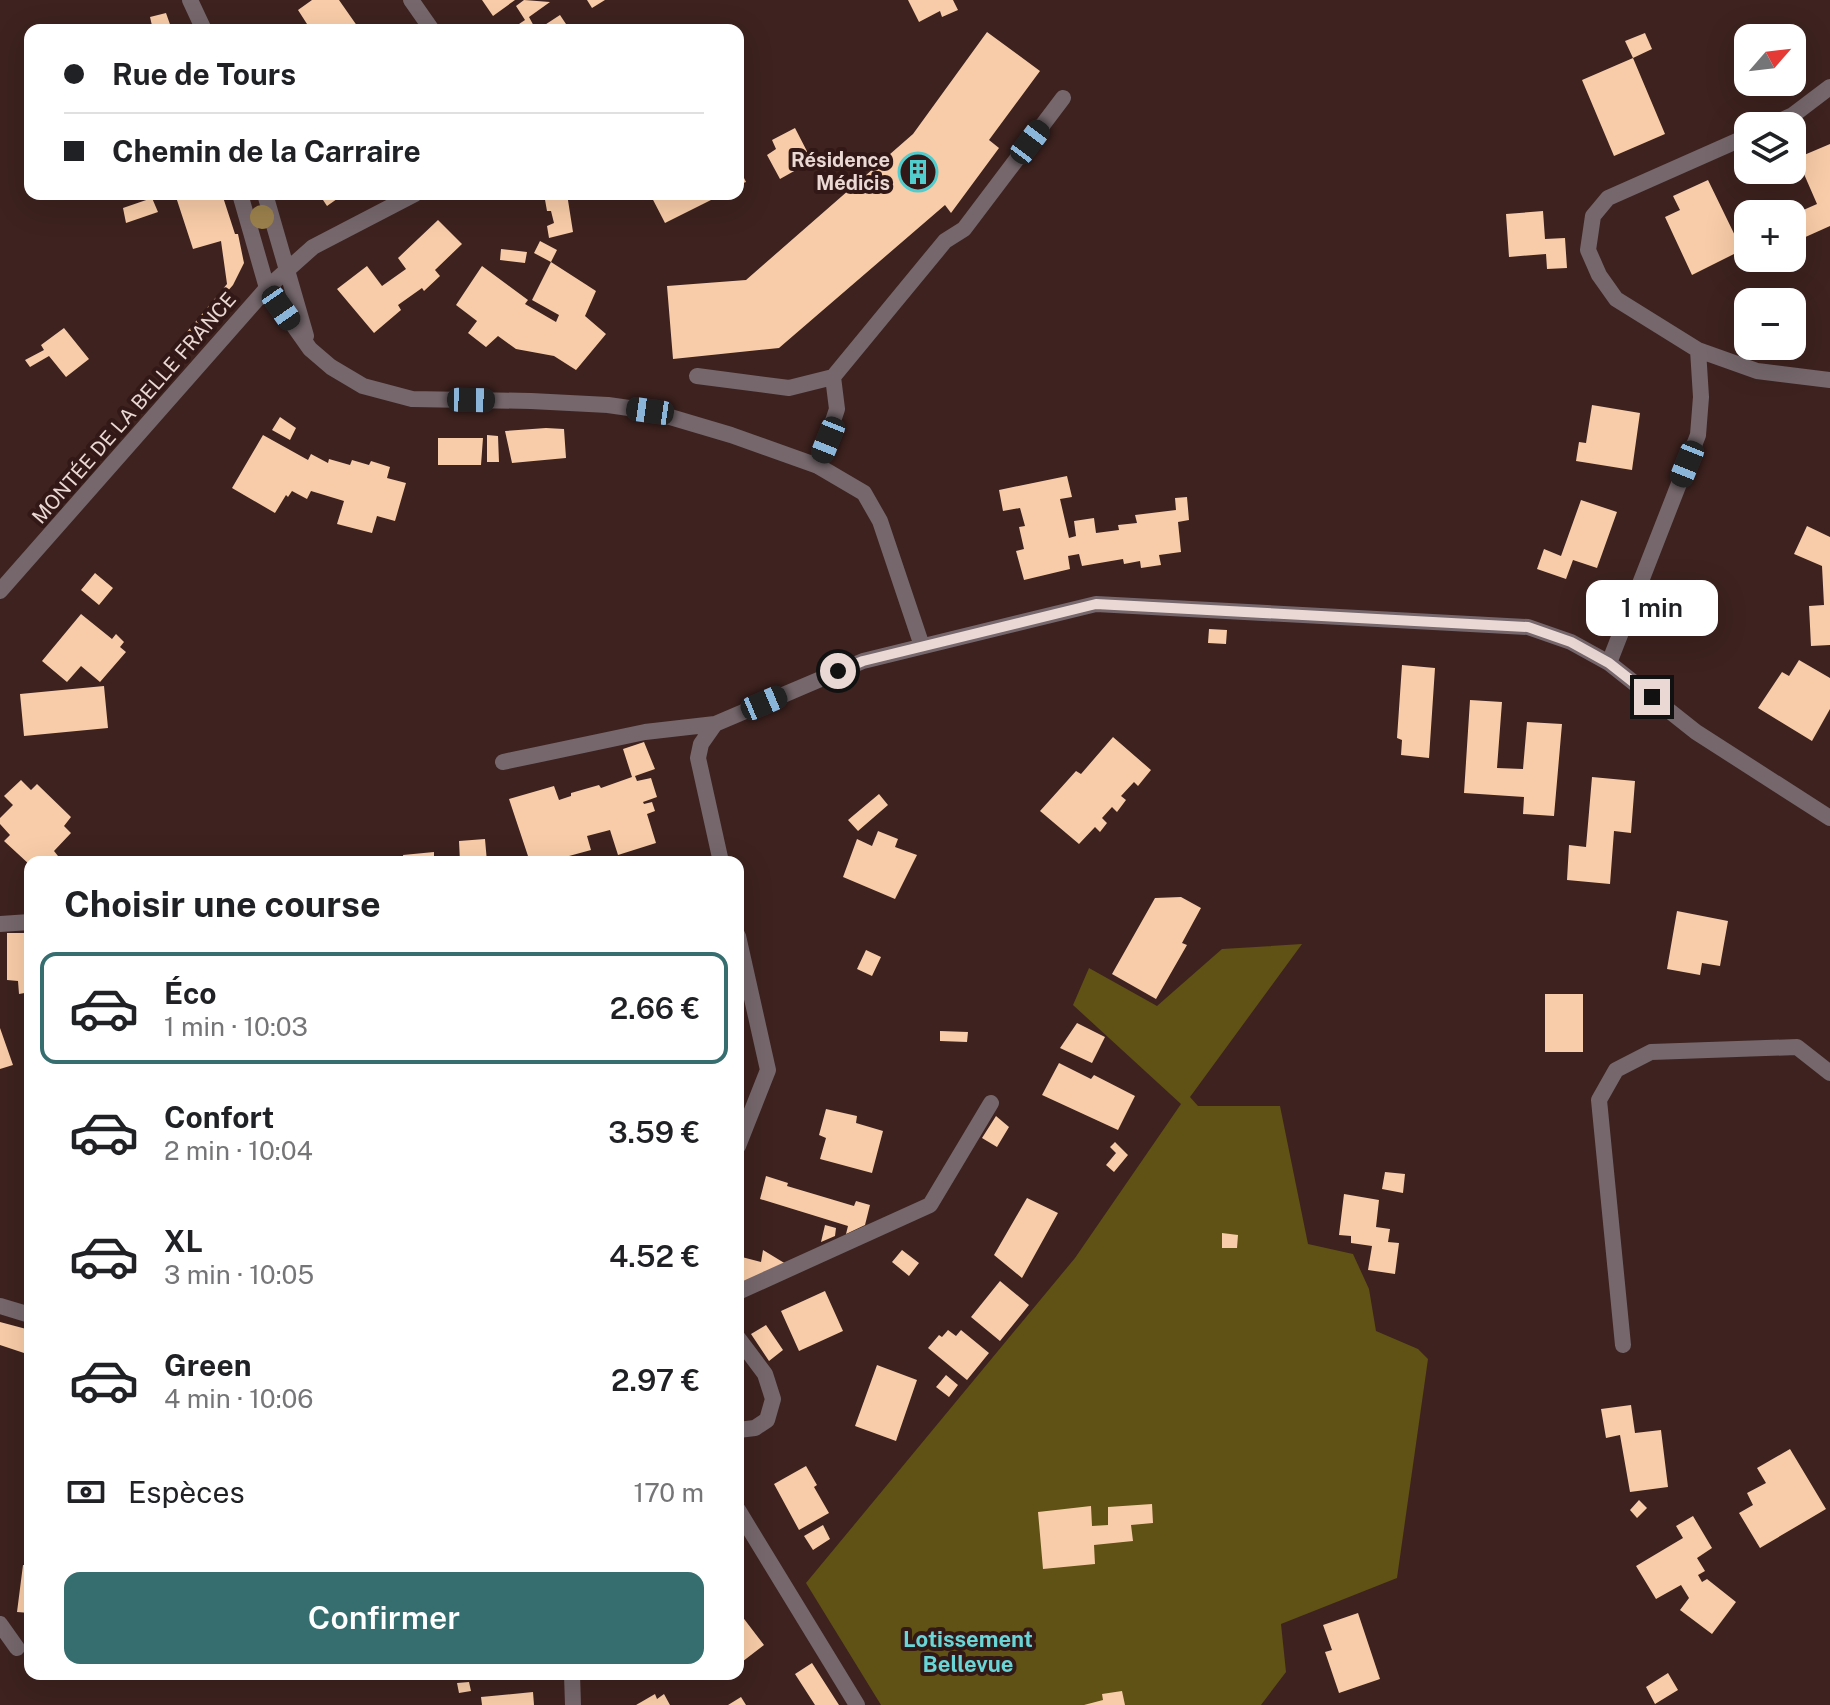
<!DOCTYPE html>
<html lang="fr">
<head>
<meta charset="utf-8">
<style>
	:root { --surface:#fff; --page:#f6f6f6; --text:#202124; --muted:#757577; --line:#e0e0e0; --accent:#366e70 }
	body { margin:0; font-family:"Public Sans",sans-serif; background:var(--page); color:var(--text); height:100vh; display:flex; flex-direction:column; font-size:30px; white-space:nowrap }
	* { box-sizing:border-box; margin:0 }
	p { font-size:26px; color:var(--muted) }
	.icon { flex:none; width:44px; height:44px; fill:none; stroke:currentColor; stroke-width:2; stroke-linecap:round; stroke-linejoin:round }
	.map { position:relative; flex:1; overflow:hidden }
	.sheet { position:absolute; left:24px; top:856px; width:720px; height:824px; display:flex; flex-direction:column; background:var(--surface); border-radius:16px; box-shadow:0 8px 32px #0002 }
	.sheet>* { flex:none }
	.banner { position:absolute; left:24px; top:24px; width:720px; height:176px; border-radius:16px; box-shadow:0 8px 32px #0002; display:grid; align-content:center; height:176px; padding:0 40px; background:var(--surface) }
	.needle { width:52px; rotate:62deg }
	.fabs { position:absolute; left:1734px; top:24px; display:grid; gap:16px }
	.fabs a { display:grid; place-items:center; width:72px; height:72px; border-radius:16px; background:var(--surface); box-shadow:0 8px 32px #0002; font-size:40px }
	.end { position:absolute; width:36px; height:36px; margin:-18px; border:10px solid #ead8d5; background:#111; box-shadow:0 0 0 4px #111 }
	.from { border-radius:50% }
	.bubble { position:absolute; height:56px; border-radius:16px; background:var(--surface); box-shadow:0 8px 32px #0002; font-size:26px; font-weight:600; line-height:56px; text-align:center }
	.car { position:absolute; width:24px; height:48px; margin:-24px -12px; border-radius:10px; box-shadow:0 0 6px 2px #0007; background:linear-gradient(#222 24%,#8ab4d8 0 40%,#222 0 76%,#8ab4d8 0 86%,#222 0) }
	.banner b { display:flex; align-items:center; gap:28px; height:76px; font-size:30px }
	.banner b+b { border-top:2px solid var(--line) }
	.banner i { width:20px; height:20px; background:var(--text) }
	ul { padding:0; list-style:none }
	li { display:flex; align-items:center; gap:24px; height:112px; margin:0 16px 12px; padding:0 24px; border:4px solid transparent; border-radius:16px }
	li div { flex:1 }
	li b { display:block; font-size:30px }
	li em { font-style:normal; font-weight:600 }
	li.current { border-color:var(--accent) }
	li>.icon { width:72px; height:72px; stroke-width:1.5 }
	h2 { padding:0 40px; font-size:36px; line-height:96px }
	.pay { display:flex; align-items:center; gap:20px; height:88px; padding:0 40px; font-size:30px }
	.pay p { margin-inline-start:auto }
	.cta { display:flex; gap:16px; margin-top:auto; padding:16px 40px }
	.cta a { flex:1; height:92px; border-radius:16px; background:var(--accent); color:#fff; font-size:32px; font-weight:600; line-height:92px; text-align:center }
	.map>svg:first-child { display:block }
	.green { fill:#605115 }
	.building { fill:#f8cca8 }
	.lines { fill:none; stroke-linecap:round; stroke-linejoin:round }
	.lane { stroke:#75676c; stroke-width:16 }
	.street { stroke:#75676c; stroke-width:16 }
	.tree { fill:#9b814c }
	.route { stroke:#ead8d5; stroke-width:10 }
	.labels { text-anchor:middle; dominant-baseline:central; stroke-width:8; stroke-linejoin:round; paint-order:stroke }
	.poi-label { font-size:20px; font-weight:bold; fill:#ead8d5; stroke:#321816; text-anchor:end }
	.street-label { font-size:20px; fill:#ead8d5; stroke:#321816 }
	.neighbourhood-label { font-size:22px; font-weight:bold; fill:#69d5d6; stroke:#321816 }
</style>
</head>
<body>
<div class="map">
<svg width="1830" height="1705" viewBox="0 0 1830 1705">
	<rect width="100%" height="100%" fill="#3d221f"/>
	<path class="green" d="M1302,944L1190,1097L1198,1106H1280L1308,1244L1353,1254L1369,1289L1376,1331L1418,1349L1428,1359L1397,1578L1281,1624L1286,1672L1261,1705H881L806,1583L1075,1258L1181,1104L1073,1005L1089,968L1157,1006L1222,949Z"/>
	<path class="building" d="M312,0H339L360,30H298L307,24L298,10Z
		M482,0H515L493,16Z
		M524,0L550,2L529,17L536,30H510L525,20L516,6Z
		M587,0H605L592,8Z
		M908,0H953L958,10L942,17L940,11L919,22Z
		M166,13L172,30H153L150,17Z
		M560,15L570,30H537Z
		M987,32L1040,71L989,140L999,148L951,213L945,205L779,348L673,359L667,286L746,280L913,134Z
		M1645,33L1652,49L1633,58L1625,41Z
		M1633,58L1665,134L1614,156L1582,80Z
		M795,128L812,161L780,179L767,155L776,149L772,140Z
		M1830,144V226L1801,239L1792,215L1817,204L1797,158Z
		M738,166L746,182L738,185Z
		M1708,180L1742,250L1692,275L1665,217L1680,210L1673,196Z
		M175,194H222L235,234H238L244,263L233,285L174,353L172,350L227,284L221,241L193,249Z
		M319,194H344L327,206Z
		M544,194H567L573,232L549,238L547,226L554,223L551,211H547Z
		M650,194H723L665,223Z
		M152,198L158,212L126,223L123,208Z
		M1543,211L1545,239L1565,238L1567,268L1547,269L1546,254L1509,257L1506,214Z
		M438,220L462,244L435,270L440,276L424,291L422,288L398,305L401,310L374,333L337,289L367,266L382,286L406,269L398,258Z
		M540,241L557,250L551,262L534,253Z
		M501,249L527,252L525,263L500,260Z
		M551,262L596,291L585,316L606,334L576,370L554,356L516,349L498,336L486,347L468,333L477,321L456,305L482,266L528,300L525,304L556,322L559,315L532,300Z
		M64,328L89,359L66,377L49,356L30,367L25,360L44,350L41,345Z
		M1592,405L1640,413L1632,470L1576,461L1579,442L1586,443Z
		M280,417L296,428L290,440L272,430Z
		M546,428L564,429L566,458L512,463L505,431Z
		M263,435L308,460L311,454L328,463L329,459L350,465L352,460L369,465L371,461L390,467L387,478L406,483L395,521L377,516L372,533L337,524L344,501L311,491L307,499L292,491L288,497L286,495L275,513L232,488Z
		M487,435L498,436L499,462H487Z
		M438,438H483L481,465H438Z
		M1067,476L1072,497L1060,499L1069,538L1076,536L1074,521L1094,518L1096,533L1119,530L1118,525L1137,523L1135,515L1176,510L1175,498L1187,497L1189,520L1178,522L1181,552L1159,555L1161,565L1141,568L1140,561L1124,564L1123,559L1082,566L1079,554L1068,556L1070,569L1024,580L1016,551L1024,549L1019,527L1025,526L1020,508L1003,511L999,490Z
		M1581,500L1617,512L1597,568L1573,560L1566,579L1537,569L1544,549L1561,556Z
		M1807,526L1830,537V645L1811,646L1809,606L1824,605L1822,566L1794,554Z
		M95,573L113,588L99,605L81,590Z
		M81,614L112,639L116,634L124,642L120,647L126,652L100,682L81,666L67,682L42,661Z
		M1209,629L1227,630L1226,644L1208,643Z
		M1799,660L1830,678V709L1812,741L1758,708L1782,672L1789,676Z
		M1402,665L1435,668L1429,758L1401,755L1402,740L1397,738Z
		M104,686L108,728L24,736L20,694Z
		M1470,700L1502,702L1497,768L1523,769L1527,722L1562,724L1554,816L1523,814L1524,797L1464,793Z
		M1113,737L1151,770L1138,786L1134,782L1121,796L1126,800L1117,812L1112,807L1102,818L1107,823L1100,832L1095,827L1079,844L1040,811L1076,771L1081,774Z
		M644,742L655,769L635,776L637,781L651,778L657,797L643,802L644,804L652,802L655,811L647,814L656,843L618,855L610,830L587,836L591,850L547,862H530L509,799L554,786L559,800L571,796V793L599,785L601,788L632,777L623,749Z
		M1592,777L1635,781L1631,833L1614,831L1610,884L1567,880L1569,845L1586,847Z
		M21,780L31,790L37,784L71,817L64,826L71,833L54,851L58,856L52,862L47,856L42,862H30V865L4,841L10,835L0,824V818L13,805L4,796Z
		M879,794L888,805L858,831L848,820Z
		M878,831L898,839L895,847L917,855L895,899L843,877L857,839L872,846Z
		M485,839L487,862H460L459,841Z
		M434,852V862H404L403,855Z
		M1181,897L1201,908L1182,943L1187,945L1156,999L1112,974L1155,898Z
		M1677,911L1728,921L1720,966L1702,963L1700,975L1667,969Z
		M7,933H30V992L19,994L18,981L7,980Z
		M866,950L881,957L872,976L857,969Z
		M1545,994H1583V1052H1545Z
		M1077,1023L1105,1037L1092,1063L1060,1048Z
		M0,1028L13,1065L0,1069Z
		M940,1031L968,1032L967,1042L940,1041Z
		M1059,1063L1091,1079L1094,1075L1135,1096L1118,1130L1042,1095Z
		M826,1109L857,1116L856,1123L883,1131L872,1173L820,1159L826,1138L819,1135Z
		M996,1116L1009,1127L997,1147L982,1138Z
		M1115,1142L1128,1155L1114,1172L1106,1165L1116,1153L1110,1147Z
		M1385,1172L1405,1174L1403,1193L1382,1189Z
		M766,1176L788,1183L787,1186L854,1206L856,1201L870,1205L865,1225L846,1234L848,1226L760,1199Z
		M1344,1194L1379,1200L1376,1227L1390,1229L1388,1242L1399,1243L1395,1274L1368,1270L1372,1246L1351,1243V1236L1339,1235Z
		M1027,1198L1058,1213L1022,1278L994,1255Z
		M825,1225L836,1228L835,1236L821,1242Z
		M1222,1233L1238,1235L1237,1248H1222Z
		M763,1250L786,1264L738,1284V1256L761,1262Z
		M902,1250L919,1263L909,1276L892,1262Z
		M1000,1281L1029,1305L1000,1341L971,1317Z
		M825,1291L843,1331L799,1351L781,1311Z
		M0,1322L30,1330V1355L0,1345Z
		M766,1325L783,1350L769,1361L751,1334Z
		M948,1330L956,1336L961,1330L989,1353L967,1380L928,1348L939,1335L942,1337Z
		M877,1365L917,1380L896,1441L855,1426Z
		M946,1375L958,1385L949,1397L936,1387Z
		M1631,1405L1635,1433L1661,1430L1668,1487L1630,1492L1620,1435L1606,1438L1601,1409Z
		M1790,1449L1826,1509L1760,1548L1739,1513L1753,1505L1747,1493L1766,1483L1757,1468Z
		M806,1466L817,1485L814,1487L829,1513L799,1530L774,1484Z
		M1639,1500L1647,1508L1637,1518L1630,1510Z
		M1152,1504L1153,1523L1131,1525L1133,1541L1094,1545L1095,1564L1043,1569L1038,1512L1091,1506L1092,1526L1108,1525V1507Z
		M1693,1516L1712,1548L1697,1558L1705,1571L1698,1575L1702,1582L1707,1579L1736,1602L1712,1634L1680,1610L1689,1598L1681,1585L1656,1599L1636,1566L1683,1538L1676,1526Z
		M823,1525L830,1539L813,1550L804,1536Z
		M23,1565H30V1613L17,1612Z
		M738,1611L764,1645L738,1665Z
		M1358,1613L1380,1679L1339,1693L1325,1652L1332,1650L1323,1625Z
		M812,1663L839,1705H815L795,1674Z
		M1668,1673L1678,1690L1655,1704L1646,1687Z
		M469,1682L471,1691L459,1693L457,1683Z
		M1122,1691L1125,1705H1084L1103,1700L1102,1694Z
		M533,1692L534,1705H482L481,1697Z
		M655,1694L657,1699L664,1694L670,1705H636Z
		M741,1697L746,1705H728Z"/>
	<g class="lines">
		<path class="lane" d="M411,0L432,30
			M697,376L789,388L833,377
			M818,466L837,409L833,377L945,241L964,229L1063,98
			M0,1624L17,1648"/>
		<path class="street" d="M190,0L204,30
			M1769,126L1793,115L1830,87
			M1748,136L1608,198L1593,216L1588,250L1599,275L1616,299L1698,350L1757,371L1830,380
			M240,194L267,288L310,349L331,367L363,386L412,399L531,401L608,405L650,411L731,435L818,466L864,493L880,521L922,646
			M265,194L306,336
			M0,591L267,288L313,247L415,194
			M1609,663L1698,435L1701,397L1698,350
			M503,762L645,732L715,724
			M721,862L698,758L701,744L715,724L863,661L1096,604L1528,627L1571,642L1609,663L1696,732L1830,818
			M0,924L30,922
			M738,936L768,1070L738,1146
			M738,1292L930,1205L991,1103
			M0,1306L30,1315
			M738,1338L765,1374L773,1399L767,1420L755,1428L738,1430
			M1623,1345L1599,1100L1616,1070L1651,1052L1797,1047L1830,1073
			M738,1510L857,1705
			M572,1674L573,1705"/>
	</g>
	<circle class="tree" cx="262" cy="217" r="12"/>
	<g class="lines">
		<path class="route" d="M838,671L863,661L1096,604L1528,627L1571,642L1609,663L1652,697"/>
	</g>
	<defs>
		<symbol id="building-ring" viewBox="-11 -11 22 22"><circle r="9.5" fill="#321816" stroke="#52cdcd" stroke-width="1.5"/><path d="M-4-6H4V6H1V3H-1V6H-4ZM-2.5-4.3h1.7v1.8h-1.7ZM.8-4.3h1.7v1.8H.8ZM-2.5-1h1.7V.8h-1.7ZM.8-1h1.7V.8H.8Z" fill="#52cdcd"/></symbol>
	</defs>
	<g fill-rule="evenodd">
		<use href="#building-ring" x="896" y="150" width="44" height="44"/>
	</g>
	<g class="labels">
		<g class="poi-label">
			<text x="890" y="160">Résidence<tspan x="890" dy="23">Médicis</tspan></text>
		</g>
		<g class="street-label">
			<text transform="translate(134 408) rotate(-49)">MONTÉE DE LA BELLE FRANCE</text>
		</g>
		<g class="neighbourhood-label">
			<text x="968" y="1639">Lotissement<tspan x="968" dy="25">Bellevue</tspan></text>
		</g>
	</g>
</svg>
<div class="fabs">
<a><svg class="needle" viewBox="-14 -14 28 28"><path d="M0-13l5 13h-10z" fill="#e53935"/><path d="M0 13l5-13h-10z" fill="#757577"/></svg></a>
<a><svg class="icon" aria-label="layers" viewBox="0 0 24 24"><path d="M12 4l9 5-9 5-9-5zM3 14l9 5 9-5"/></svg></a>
<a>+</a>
<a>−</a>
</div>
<i class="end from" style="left:838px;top:671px"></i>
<i class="end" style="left:1652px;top:697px"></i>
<div class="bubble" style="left:1586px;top:580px;width:132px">1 min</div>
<i class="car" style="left:1030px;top:142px;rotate:37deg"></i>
<i class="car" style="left:281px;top:308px;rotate:145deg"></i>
<i class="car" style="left:471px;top:400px;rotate:91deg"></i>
<i class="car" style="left:650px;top:411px;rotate:278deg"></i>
<i class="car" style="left:828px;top:440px;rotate:202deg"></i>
<i class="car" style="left:1687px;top:464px;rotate:202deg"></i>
<i class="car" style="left:764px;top:703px;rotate:67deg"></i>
<div class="banner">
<b><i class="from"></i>Rue de Tours</b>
<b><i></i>Chemin de la Carraire</b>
</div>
<section class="sheet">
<h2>Choisir une course</h2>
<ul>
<li class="current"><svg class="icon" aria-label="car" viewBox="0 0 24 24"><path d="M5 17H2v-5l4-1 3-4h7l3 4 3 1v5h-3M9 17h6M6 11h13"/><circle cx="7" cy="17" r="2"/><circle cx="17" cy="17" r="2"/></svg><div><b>Éco</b><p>1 min · 10:03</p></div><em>2.66 €</em></li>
<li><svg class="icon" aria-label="car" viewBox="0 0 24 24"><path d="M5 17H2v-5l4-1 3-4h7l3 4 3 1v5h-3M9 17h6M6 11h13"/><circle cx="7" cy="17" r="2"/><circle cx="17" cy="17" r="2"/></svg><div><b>Confort</b><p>2 min · 10:04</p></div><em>3.59 €</em></li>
<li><svg class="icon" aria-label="car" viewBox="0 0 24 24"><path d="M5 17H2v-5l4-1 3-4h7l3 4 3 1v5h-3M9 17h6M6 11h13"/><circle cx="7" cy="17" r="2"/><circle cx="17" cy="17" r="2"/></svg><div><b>XL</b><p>3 min · 10:05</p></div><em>4.52 €</em></li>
<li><svg class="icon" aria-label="car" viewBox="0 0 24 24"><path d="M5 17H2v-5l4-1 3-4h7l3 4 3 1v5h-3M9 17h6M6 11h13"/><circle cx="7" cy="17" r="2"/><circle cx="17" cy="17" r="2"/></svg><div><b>Green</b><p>4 min · 10:06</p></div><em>2.97 €</em></li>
</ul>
<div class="pay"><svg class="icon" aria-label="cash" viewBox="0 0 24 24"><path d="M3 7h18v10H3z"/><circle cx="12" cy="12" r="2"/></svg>Espèces<p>170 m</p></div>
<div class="cta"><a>Confirmer</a></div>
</section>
</div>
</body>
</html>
